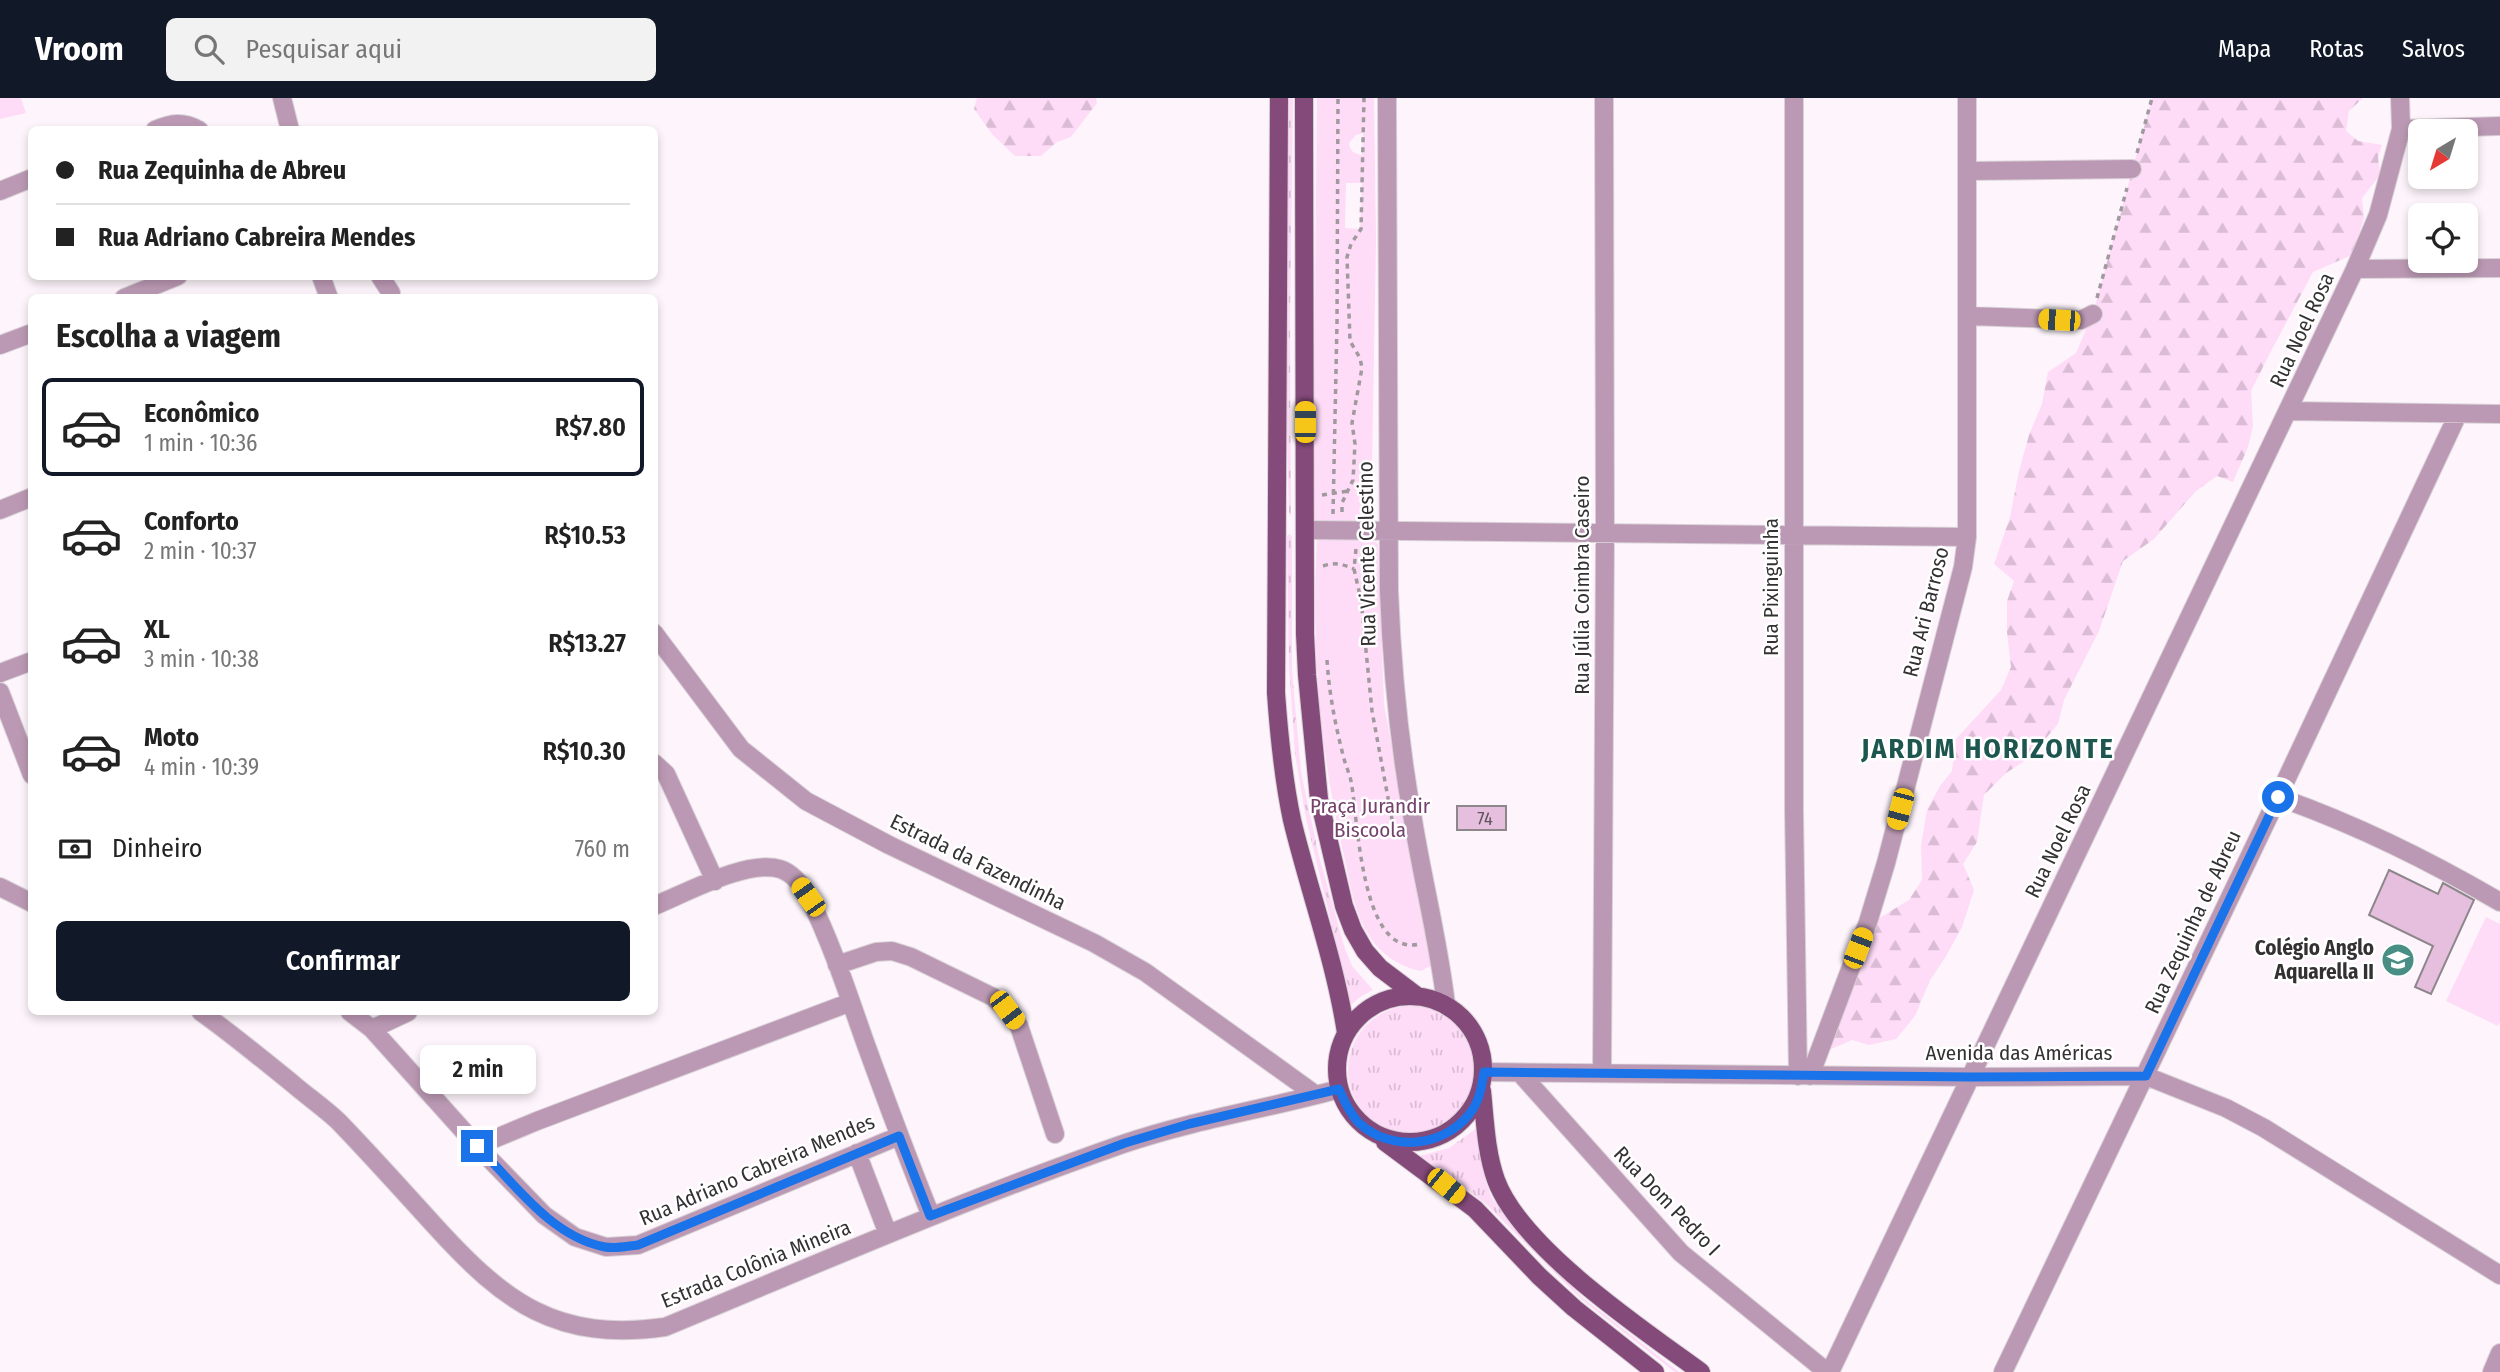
<!DOCTYPE html>
<html lang="pt">
<head>
<meta charset="utf-8">
<style>
	:root { --surface:#fff; --page:#f2f2f2; --text:#222; --muted:#767676; --line:#e0e0e0; --accent:#111827 }
	body { margin:0; font-family:"Fira Sans Condensed",sans-serif; background:var(--page); color:var(--text); height:100vh; display:flex; flex-direction:column; font-size:26px; white-space:nowrap }
	* { box-sizing:border-box; margin:0 }
	p { font-size:23px; color:var(--muted) }
	.icon { flex:none; width:38px; height:38px; fill:none; stroke:currentColor; stroke-width:2; stroke-linecap:round; stroke-linejoin:round }
	.map { position:relative; flex:1; overflow:hidden }
	.details { position:absolute; left:28px; top:196px; width:630px; height:721px; display:flex; flex-direction:column; background:var(--surface); border-radius:10px; box-shadow:0 4px 10px #0003 }
	.details>* { flex:none }
	.guide { position:absolute; left:28px; top:28px; width:630px; height:154px; border-radius:10px; box-shadow:0 4px 10px #0003; display:grid; align-content:center; height:154px; padding:0 28px; background:var(--surface) }
	.needle { width:46px; rotate:218deg }
	.controls { position:absolute; left:2408px; top:21px; display:grid; gap:14px }
	.controls a { display:grid; place-items:center; width:70px; height:70px; border-radius:10px; background:var(--surface); box-shadow:0 4px 10px #0003; font-size:35px }
	.end { position:absolute; width:32px; height:32px; margin:-16px; border:9px solid #1a73e8; background:#fff; box-shadow:0 0 0 4px #fff }
	.from { border-radius:50% }
	.bubble { position:absolute; height:49px; border-radius:10px; background:var(--surface); box-shadow:0 4px 10px #0003; font-size:23px; font-weight:600; line-height:49px; text-align:center }
	.car { position:absolute; width:21px; height:42px; margin:-21px -10px; border-radius:9px; box-shadow:0 0 5px 2px #0007; background:linear-gradient(#f5c518 24%,#345 0 40%,#f5c518 0 76%,#345 0 86%,#f5c518 0) }
	.guide b { display:flex; align-items:center; gap:24px; height:66px; font-size:26px }
	.guide b+b { border-top:2px solid var(--line) }
	.guide i { width:18px; height:18px; background:var(--text) }
	ul { padding:0; list-style:none }
	li { display:flex; align-items:center; gap:21px; height:98px; margin:0 14px 10px; padding:0 14px; border:4px solid transparent; border-radius:10px }
	li div { flex:1 }
	li b { display:block; font-size:26px }
	li em { font-style:normal; font-weight:600 }
	li.on { border-color:var(--accent) }
	li>.icon { width:63px; height:63px; stroke-width:1.5 }
	h2 { padding:0 28px; font-size:32px; line-height:84px }
	.pay { display:flex; align-items:center; gap:18px; height:77px; padding:0 28px; font-size:26px }
	.pay p { margin-inline-start:auto }
	.action { display:flex; gap:14px; margin-top:auto; padding:14px 28px }
	.action a { flex:1; height:80px; border-radius:10px; background:var(--accent); color:#fff; font-size:28px; font-weight:600; line-height:80px; text-align:center }
	header { display:flex; align-items:center; gap:42px; box-sizing:border-box; height:98px; padding:0 35px; background:var(--accent); color:#fff }
	header strong { font-size:33px }
	nav { display:flex; gap:38px; margin-inline-start:auto; font-size:24px }
	.search { width:490px; height:63px; background:var(--page); display:flex; align-items:center; gap:18px; box-sizing:border-box; padding:0 24px; border-radius:10px; color:var(--muted); font-size:26px }
	.map>svg:first-child { display:block }
	.grass { fill:url(#grass-tufts) }
	.forest { fill:url(#forest-firs) }
	.park { fill:#fedbf7; fill-rule:evenodd }
	.building { fill:#e6bfde; stroke:#8d878c; stroke-width:2 }
	.lines { fill:none; stroke-linecap:round; stroke-linejoin:round }
	.minor-casing { stroke:#d9d2d7; stroke-width:20 }
	.major-casing { stroke:#d9d2d7; stroke-width:20 }
	.path { stroke:#a09a9e; stroke-width:3.5; stroke-dasharray:5 5; stroke-linecap:butt }
	.minor { stroke:#bb99b4; stroke-width:18 }
	.major { stroke:#844a7a; stroke-width:18 }
	.route { stroke:#1a73e8; stroke-width:9 }
	.labels { text-anchor:middle; dominant-baseline:central; stroke-width:5; stroke-linejoin:round; paint-order:stroke }
	.number-label { font-size:18px; fill:#60545e }
	.street-label { font-size:21px; fill:#343133; stroke:#fff }
	.park-label { font-size:21px; fill:#75426c; stroke:#fff }
	.poi-label { font-size:21px; font-weight:bold; fill:#343133; stroke:#fff; text-anchor:end }
	.district-label { font-size:28px; font-weight:bold; letter-spacing:2px; fill:#1d564f; stroke:#fff }
</style>
</head>
<body>
<header>
<strong>Vroom</strong>
<div class="search"><svg class="icon" aria-label="search" viewBox="0 0 24 24"><circle cx="10" cy="10" r="6"/><path d="M15 15l6 6"/></svg>Pesquisar aqui</div>
<nav><a>Mapa</a><a>Rotas</a><a>Salvos</a></nav>
</header>
<div class="map">
<svg width="2500" height="1274" viewBox="0 0 2500 1274">
	<defs>
		<pattern id="grass-tufts" width="24" height="20" patternUnits="userSpaceOnUse" patternTransform="scale(1.75)"><rect width="24" height="20" fill="#fedbf7"/><path d="M3 7l-1-3M5 7V3M7 7l1-3M15 17l-1-3M17 17v-4M19 17l1-3" fill="none" stroke="#dabcd4"/></pattern>
		<pattern id="forest-firs" width="22" height="20" patternUnits="userSpaceOnUse" patternTransform="scale(1.75)"><rect width="22" height="20" fill="#fedbf7"/><path d="M5 1l3.5 6h-7zM16 11l3.5 6h-7z" fill="#dabcd4"/></pattern>
	</defs>
	<rect width="100%" height="100%" fill="#fdf5fb"/>
	<path class="grass" d="M1289,0H1293L1290,225L1291,419L1289,415L1286,283Z
		M1290,436L1292,439V572L1301,674L1319,758L1345,851L1352,868L1373,892L1360,899L1351,907L1306,721L1295,656L1289,567L1287,438Z
		M1348 972a64 64 0 1 1 128 0a64 64 0 1 1-128 0Z
		M1477,1030L1486,1085L1492,1100L1512,1128L1583,1200L1679,1274H1675L1581,1201L1486,1106L1420,1058L1449,1050Z"/>
	<path class="forest" d="M977,0H1096L1097,5L1071,39L1057,44L1041,58H1015L992,36L974,11Z
		M2152,0H2363L2349,13L2346,33L2358,43L2382,47L2378,59L2380,77L2362,100L2364,120L2352,157L2313,174L2269,257L2251,293L2253,328L2248,349L2233,384L2217,378L2196,393L2154,441L2123,463L2099,533L2064,602L2058,626L2029,660L2006,675L1984,697L1977,744L1963,766L1974,792L1962,829L1945,860L1930,882L1915,918L1896,941L1869,947L1852,942L1829,952L1876,822L1909,802L1922,782L1921,747L1927,712L1940,688L1952,673L1956,641L2001,592L2011,569L2007,534V503L2014,483L1994,466L2010,419L2019,373L2029,337L2042,306L2048,274L2076,255L2093,215Z"/>
	<path class="park" d="M0,0H21L26,15L0,21Z
		M1317,0H1374L1376,143L1371,424L1313,422ZM1363,35L1362,57C1354,56 1350,53 1349,45L1356,37ZM1346,85H1362L1360,131L1345,130Z
		M1323,439L1376,444L1378,446L1384,606L1432,867L1421,873C1401,869 1381,857 1370,839C1354,815 1350,785 1344,758C1320,654 1311,548 1317,442Z
		M2486,819L2500,826V923L2498,928L2446,903Z"/>
	<path class="building" d="M1457,708H1506V732H1457Z
		M2389,772L2438,796L2443,785L2474,802L2431,896L2415,889L2433,848L2369,817Z"/>
	<g class="lines">
		<defs>
			<path id="minor" d="M282,0L290,32
				M1387,0L1389,493C1392,571 1399,646 1413,722C1423,784 1439,845 1446,907
				M1794,0V712L1798,978
				M2401,31L2500,28
				M155,32C171,25 183,23 199,32
				M1968,73L2132,71
				M0,93L32,80
				M2355,171L2500,170
				M321,178L329,200
				M380,178L391,195
				M124,200L178,178
				M1969,218L2081,222L2093,216
				M0,247L32,235
				M2288,313L2500,316
				M0,412L32,399
				M1306,432L1967,439
				M654,535L741,651L806,703L889,747L1094,845L1145,874L1316,997
				M0,575L32,563
				M0,594L32,677
				M654,665L666,676L715,783
				M2278,699C2355,726 2430,763 2500,804
				M0,789L32,805
				M654,808C686,795 747,761 780,771C793,775 803,789 809,800C832,846 848,896 865,944C886,1002 908,1061 931,1118
				M837,867L876,854L892,853L911,859L993,899L1007,912L1019,928L1055,1036
				M201,914C232,936 262,961 293,986C307,998 324,1010 338,1023C371,1057 403,1093 435,1128C505,1205 557,1244 665,1229C817,1166 968,1100 1123,1046C1193,1022 1267,1011 1339,991
				M350,914L372,931L477,1048L544,1117L575,1139L606,1149L638,1147L899,1038
				M372,931L408,914
				M1484,974L1970,979L2146,978L2226,1010L2264,1030L2500,1177
				M1520,975L1681,1155L1827,1274
				M1602,975L1605,437L1604,0
				M1810,978L1868,824L1886,765L1963,469L1967,439V0
				M477,1048L537,1023L851,904
				M857,1055L888,1136
				M1830,1274L2355,171L2378,117L2401,31L2400,0
				M2003,1274L2278,699L2458,316
				M2492,1274L2500,1255"/>
			<path id="major" d="M1279,0L1276,595C1279,637 1283,680 1292,722C1309,793 1335,862 1346,935
				M1304,0L1305,536L1307,577L1319,701L1344,808L1353,832L1365,853L1380,870L1417,898
				M1337 971a73 73 0 1 1 146 0a73 73 0 1 1-146 0Z
				M1482,993C1485,1023 1486,1054 1496,1082C1521,1150 1642,1231 1701,1274
				M1385,1044L1475,1111L1539,1178L1574,1210L1655,1274"/>
		</defs>
		<use href="#minor" class="minor-casing"/>
		<use href="#major" class="major-casing"/>
		<path class="path" d="M2137,55L2152,0
			M2097,200L2127,90
			M1322,397L1349,393
			M1342,414V405L1353,382L1355,346L1352,325L1362,270L1360,260L1350,243L1347,159L1351,146L1361,131L1364,0
			M1333,416L1337,225L1338,0
			M1356,451L1354,471L1361,502L1372,613L1393,727
			M1323,468C1335,464 1343,466 1354,471
			M1327,562C1329,594 1335,626 1343,657C1345,666 1349,674 1351,683C1358,717 1360,860 1419,846"/>
		<use href="#minor" class="minor"/>
		<use href="#major" class="major"/>
	</g>
	<g class="lines">
		<path class="route" d="M477,1048C513,1084 551,1139 605,1149C615,1151 628,1148 638,1147L899,1038L930,1118L1125,1045L1189,1026L1339,991C1344,1003 1349,1014 1358,1024C1391,1056 1448,1049 1473,1011C1480,1000 1482,987 1484,974L1970,979L2146,978L2278,699"/>
	</g>
	<defs>
		<symbol id="school-disc" viewBox="-11 -11 22 22"><circle r="9.5" fill="#498e84" stroke="#fff"/><path d="M0-5L7-2L0 1L-7-2ZM-4 1L0 2.5L4 1V4Q0 6-4 4Z" fill="#fff"/></symbol>
	</defs>
	<g fill-rule="evenodd">
		<use href="#school-disc" x="2379" y="843" width="38" height="38"/>
	</g>
	<g class="labels">
		<g class="number-label">
			<text x="1485" y="721">74</text>
		</g>
		<g class="street-label">
			<text transform="translate(2302 232) rotate(-65)">Rua Noel Rosa</text>
			<text transform="translate(1367 456) rotate(-91)">Rua Vicente Celestino</text>
			<text transform="translate(1582 487) rotate(-90)">Rua Júlia Coimbra Caseiro</text>
			<text transform="translate(1771 489) rotate(-90)">Rua Pixinguinha</text>
			<text transform="translate(1926 514) rotate(-76)">Rua Ari Barroso</text>
			<text transform="translate(2058 743) rotate(-64)">Rua Noel Rosa</text>
			<text transform="translate(978 764) rotate(26)">Estrada da Fazendinha</text>
			<text transform="translate(2193 824) rotate(-65)">Rua Zequinha de Abreu</text>
			<text x="2019" y="955">Avenida das Américas</text>
			<text transform="translate(757 1072) rotate(-23)">Rua Adriano Cabreira Mendes</text>
			<text transform="translate(1667 1103) rotate(46)">Rua Dom Pedro I</text>
			<text transform="translate(756 1166) rotate(-22)">Estrada Colônia Mineira</text>
		</g>
		<g class="park-label">
			<text x="1370" y="708">Praça Jurandir<tspan x="1370" dy="24">Biscoola</tspan></text>
		</g>
		<g class="poi-label">
			<text x="2374" y="850">Colégio Anglo<tspan x="2374" dy="24">Aquarella II</tspan></text>
		</g>
		<g class="district-label">
			<text x="1988" y="650">JARDIM HORIZONTE</text>
		</g>
	</g>
</svg>
<div class="controls">
<a><svg class="needle" viewBox="-14 -14 28 28"><path d="M0-13l5 13h-10z" fill="#e53935"/><path d="M0 13l5-13h-10z" fill="#767676"/></svg></a>
<a><svg class="icon" aria-label="locate" viewBox="0 0 24 24"><circle cx="12" cy="12" r="6"/><path d="M12 2v4M12 18v4M2 12h4M18 12h4"/></svg></a>
</div>
<i class="end from" style="left:2278px;top:699px"></i>
<i class="end" style="left:477px;top:1048px"></i>
<div class="bubble" style="left:420px;top:947px;width:116px">2 min</div>
<i class="car" style="left:2059px;top:222px;rotate:273deg"></i>
<i class="car" style="left:1305px;top:324px;rotate:0deg"></i>
<i class="car" style="left:1900px;top:711px;rotate:195deg"></i>
<i class="car" style="left:808px;top:799px;rotate:325deg"></i>
<i class="car" style="left:1858px;top:850px;rotate:21deg"></i>
<i class="car" style="left:1007px;top:912px;rotate:143deg"></i>
<i class="car" style="left:1446px;top:1088px;rotate:129deg"></i>
<div class="guide">
<b><i class="from"></i>Rua Zequinha de Abreu</b>
<b><i></i>Rua Adriano Cabreira Mendes</b>
</div>
<section class="details">
<h2>Escolha a viagem</h2>
<ul>
<li class="on"><svg class="icon" aria-label="car" viewBox="0 0 24 24"><path d="M5 17H2v-5l4-1 3-4h7l3 4 3 1v5h-3M9 17h6M6 11h13"/><circle cx="7" cy="17" r="2"/><circle cx="17" cy="17" r="2"/></svg><div><b>Econômico</b><p>1 min · 10:36</p></div><em>R$7.80</em></li>
<li><svg class="icon" aria-label="car" viewBox="0 0 24 24"><path d="M5 17H2v-5l4-1 3-4h7l3 4 3 1v5h-3M9 17h6M6 11h13"/><circle cx="7" cy="17" r="2"/><circle cx="17" cy="17" r="2"/></svg><div><b>Conforto</b><p>2 min · 10:37</p></div><em>R$10.53</em></li>
<li><svg class="icon" aria-label="car" viewBox="0 0 24 24"><path d="M5 17H2v-5l4-1 3-4h7l3 4 3 1v5h-3M9 17h6M6 11h13"/><circle cx="7" cy="17" r="2"/><circle cx="17" cy="17" r="2"/></svg><div><b>XL</b><p>3 min · 10:38</p></div><em>R$13.27</em></li>
<li><svg class="icon" aria-label="car" viewBox="0 0 24 24"><path d="M5 17H2v-5l4-1 3-4h7l3 4 3 1v5h-3M9 17h6M6 11h13"/><circle cx="7" cy="17" r="2"/><circle cx="17" cy="17" r="2"/></svg><div><b>Moto</b><p>4 min · 10:39</p></div><em>R$10.30</em></li>
</ul>
<div class="pay"><svg class="icon" aria-label="cash" viewBox="0 0 24 24"><path d="M3 7h18v10H3z"/><circle cx="12" cy="12" r="2"/></svg>Dinheiro<p>760 m</p></div>
<div class="action"><a>Confirmar</a></div>
</section>
</div>
</body>
</html>
